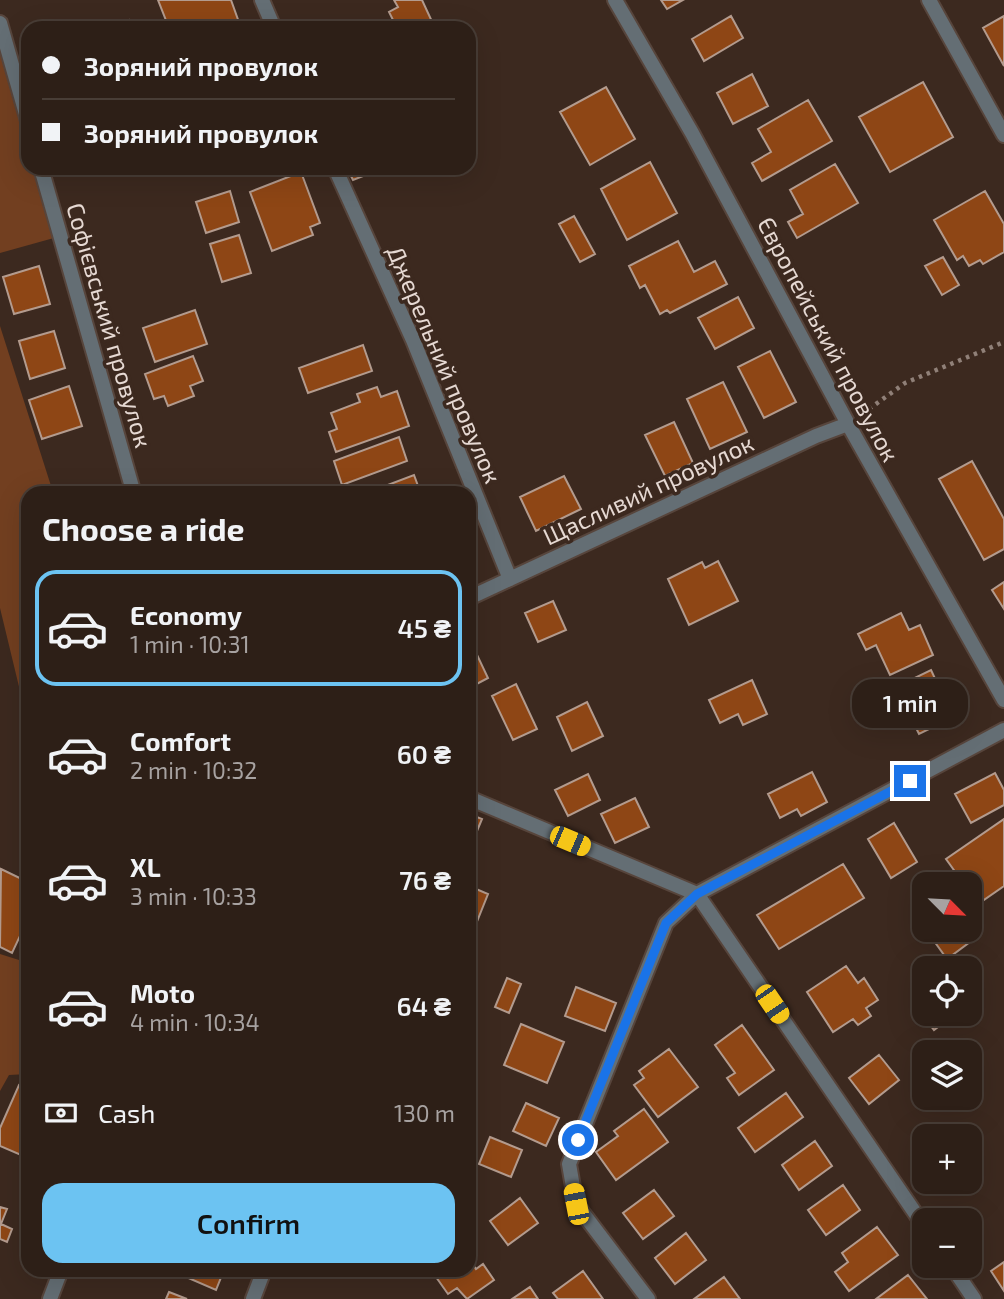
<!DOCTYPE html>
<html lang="en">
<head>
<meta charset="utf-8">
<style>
	:root { --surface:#2d1f17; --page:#392c24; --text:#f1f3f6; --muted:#a7a2a1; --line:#483d36; --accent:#6cc3f2 }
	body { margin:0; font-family:"Exo 2",sans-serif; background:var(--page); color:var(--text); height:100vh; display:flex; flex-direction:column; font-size:26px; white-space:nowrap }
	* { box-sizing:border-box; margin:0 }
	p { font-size:23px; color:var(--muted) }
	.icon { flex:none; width:38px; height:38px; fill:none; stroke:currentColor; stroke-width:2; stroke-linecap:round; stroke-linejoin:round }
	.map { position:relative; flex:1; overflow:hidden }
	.details { position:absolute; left:21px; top:486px; width:455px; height:791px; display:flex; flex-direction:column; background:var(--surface); border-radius:21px; box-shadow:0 7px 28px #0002,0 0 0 2px var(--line) }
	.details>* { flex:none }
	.hud { position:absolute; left:21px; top:21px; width:455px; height:154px; border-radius:21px; box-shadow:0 7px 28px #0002,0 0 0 2px var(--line); display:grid; align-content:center; height:154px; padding:0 21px; background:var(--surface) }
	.needle { width:46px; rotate:114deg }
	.buttons { position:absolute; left:912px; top:872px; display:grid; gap:14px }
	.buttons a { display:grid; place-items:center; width:70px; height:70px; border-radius:14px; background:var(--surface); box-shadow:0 7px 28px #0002,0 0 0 2px var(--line); font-size:35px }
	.end { position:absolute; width:32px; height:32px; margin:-16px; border:9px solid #1a73e8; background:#fff; box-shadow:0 0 0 4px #fff }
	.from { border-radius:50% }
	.bubble { position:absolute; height:49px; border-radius:21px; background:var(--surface); box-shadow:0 7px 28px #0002,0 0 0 2px var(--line); font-size:23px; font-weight:600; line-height:49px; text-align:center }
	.car { position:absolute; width:21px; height:42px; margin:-21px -10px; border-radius:9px; box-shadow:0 0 5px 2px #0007; background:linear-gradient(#f5c518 24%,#345 0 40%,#f5c518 0 76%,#345 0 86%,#f5c518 0) }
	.hud b { display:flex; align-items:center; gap:24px; height:66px; font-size:26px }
	.hud b+b { border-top:2px solid var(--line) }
	.hud i { width:18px; height:18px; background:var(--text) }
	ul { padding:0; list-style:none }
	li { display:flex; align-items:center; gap:21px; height:116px; margin:0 14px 10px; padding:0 7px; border:4px solid transparent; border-radius:21px }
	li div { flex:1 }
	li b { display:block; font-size:26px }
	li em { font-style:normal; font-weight:600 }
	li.on { border-color:var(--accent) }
	li>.icon { width:63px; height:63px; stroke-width:1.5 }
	h2 { padding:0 21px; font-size:32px; line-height:84px }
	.pay { display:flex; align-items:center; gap:18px; height:77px; padding:0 21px; font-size:26px }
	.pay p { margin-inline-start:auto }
	.action { display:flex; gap:14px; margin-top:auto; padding:14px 21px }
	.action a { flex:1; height:80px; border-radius:21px; background:var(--accent); color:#111; font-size:28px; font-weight:600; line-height:80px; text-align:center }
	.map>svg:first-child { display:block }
	.green { fill:#723f20 }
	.building { fill:#8e4615; stroke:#b39b8e; stroke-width:2 }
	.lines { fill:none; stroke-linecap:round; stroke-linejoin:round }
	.minor-casing { stroke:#57453c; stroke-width:18 }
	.path { stroke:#908078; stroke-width:4.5; stroke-dasharray:3.5 5; stroke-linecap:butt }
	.minor { stroke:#646e74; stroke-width:14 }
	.route { stroke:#1a73e8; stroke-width:9 }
	.labels { text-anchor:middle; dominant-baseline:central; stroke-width:7; stroke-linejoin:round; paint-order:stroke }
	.street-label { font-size:24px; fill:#e6d9d3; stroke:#3c291f }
</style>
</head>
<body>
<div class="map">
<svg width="1004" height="1299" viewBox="0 0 1004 1299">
	<rect width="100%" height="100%" fill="#3c291f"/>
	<path class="green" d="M0,25L28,122V168H41L61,236L0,253Z
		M0,326L52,489V493L28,494V530L25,533L28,543V724L0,608Z
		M28,940V1074L9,1075L0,1091V954L19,960Z"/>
	<path class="building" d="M158,0H231L241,28H169Z
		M394,0H422L435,28H397L389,12L398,7Z
		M661,0H683L667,9Z
		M731,16L743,38L704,61L692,39Z
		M1004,16V66L983,28Z
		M129,20L131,28H104Z
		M752,74L768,106L733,124L717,93Z
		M923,82L953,137L890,172L859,117Z
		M606,87L635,139L590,165L560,112Z
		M808,100L832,141L762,181L752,163L771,152L758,129Z
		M650,162L677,213L627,240L601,189Z
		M835,164L858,203L797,238L788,222L803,214L790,190Z
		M347,168H363L366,175L353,180Z
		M301,172L320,223L310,227L313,235L272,251L250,192Z
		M230,191L239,222L206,233L196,202Z
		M985,191L1004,224V252L983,264L980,260L969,266L963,256L957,260L934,220Z
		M574,216L595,254L580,262L559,224Z
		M239,235L251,273L222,282L210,244Z
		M678,241L694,272L715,261L727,284L670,313L667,310L660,314L645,285L640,288L629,266Z
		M943,257L959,285L942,295L925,266Z
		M39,266L50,304L14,314L3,277Z
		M738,297L754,328L715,349L698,318Z
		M195,310L207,344L155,362L143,328Z
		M54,331L65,368L30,379L19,341Z
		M363,345L372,371L308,393L299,368Z
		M770,351L796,402L764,418L738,367Z
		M193,356L203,381L190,386L194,396L168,406L164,396L154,399L145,374Z
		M723,382L747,432L710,449L687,399Z
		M69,386L82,426L42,439L29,400Z
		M377,387L381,397L397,391L409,426L336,452L329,432L337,429L331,413L360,402L357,394Z
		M674,422L693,463L665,476L645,435Z
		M399,437L407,461L342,485L334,461Z
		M972,461L1004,519V549L984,560L939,479Z
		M414,475L421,494H364Z
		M564,476L581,509L536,531L520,497Z
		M718,561L738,601L689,625L668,579L702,562L705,568Z
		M1004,582V609L992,590Z
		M553,601L566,630L538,642L525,613Z
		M901,613L909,630L920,625L933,655L890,675L876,645L866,650L858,634Z
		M469,638L488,678L469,688Z
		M931,670L937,683L943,680L960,714L919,734L896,687Z
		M752,680L767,714L743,725L738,714L720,723L709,700Z
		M516,684L537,729L513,740L492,696Z
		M587,702L603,736L572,751L557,717Z
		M812,772L827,802L801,816L797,809L780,818L768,794Z
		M995,773L1004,790V805L971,823L955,794Z
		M588,774L600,800L568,816L555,790Z
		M635,798L649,827L615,843L601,814Z
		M469,814L482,819L469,850Z
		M1004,819V886L978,904L970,892V884H964L946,859Z
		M894,823L917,862L891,878L868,839Z
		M843,864L864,898L779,949L757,915Z
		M1,869L28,882L23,894L28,897L24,914L28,919L12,953L0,947Z
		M469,886L488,894L470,939H469Z
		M935,929H967L974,939L947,959L929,934Z
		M846,966L858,983L864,978L878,1000L866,1008L871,1016L858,1025L853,1019L833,1032L807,992Z
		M507,978L521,984L509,1013L495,1007Z
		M576,987L616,1003L605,1031L565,1016Z
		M924,996V1013H956L934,1030L914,1004Z
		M521,1024L564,1042L547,1083L504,1065Z
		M742,1025L774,1070L739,1095L727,1078L735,1073L715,1045Z
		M669,1049L698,1087L658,1117L634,1085L644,1078L639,1071Z
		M879,1055L899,1080L869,1104L849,1078Z
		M19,1085L28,1089V1158L0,1146V1128Z
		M786,1093L803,1117L755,1152L738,1128Z
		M526,1103L559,1118L546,1146L513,1131Z
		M644,1109L668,1142L616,1180L596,1152L618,1136L614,1131Z
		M490,1137L522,1150L511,1177L479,1164Z
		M815,1141L832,1166L799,1190L782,1165Z
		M843,1185L860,1210L826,1235L808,1210Z
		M654,1190L674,1216L643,1239L623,1213Z
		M520,1198L538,1223L508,1245L490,1221Z
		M0,1207L7,1209L1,1224L12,1229L7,1242L0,1239Z
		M877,1227L898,1255L849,1291L835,1272L848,1262L842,1253Z
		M686,1233L706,1260L675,1284L655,1258Z
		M469,1259L476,1269L483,1264L494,1280L467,1299L457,1288L448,1294L431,1270H469Z
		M1004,1262V1291L991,1271Z
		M170,1270H224L216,1290Z
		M583,1271L603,1299H558L553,1293Z
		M908,1275L927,1299H876Z
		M724,1277L740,1299H694Z
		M530,1287L538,1299H512Z
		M169,1292L187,1299H166Z"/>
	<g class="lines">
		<defs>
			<path id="minor" d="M262,0L274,28
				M615,0L692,133L848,424L1004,700
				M929,0L1004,135
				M0,23L28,121
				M41,168L134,494
				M335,168L413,340L510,579
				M469,598L816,436L848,424
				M469,798L697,894L924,1226
				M951,1265L974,1299
				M50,1299L61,1270
				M253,1299L264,1270
				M648,1299L576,1204L569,1164L666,923L697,894L1004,730"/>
		</defs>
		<use href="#minor" class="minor-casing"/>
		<path class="path" d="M862,414L905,383L1004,342"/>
		<use href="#minor" class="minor"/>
	</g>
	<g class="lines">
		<path class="route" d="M578,1140L666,923L697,894L910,781"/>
	</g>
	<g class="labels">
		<g class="street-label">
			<text transform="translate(110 325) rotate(74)">Софієвський провулок</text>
			<text transform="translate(829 339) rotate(62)">Європейський провулок</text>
			<text transform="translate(445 364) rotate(67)">Джерельний провулок</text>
			<text transform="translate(648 489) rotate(-25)">Щасливий провулок</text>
		</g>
	</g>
</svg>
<div class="buttons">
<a><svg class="needle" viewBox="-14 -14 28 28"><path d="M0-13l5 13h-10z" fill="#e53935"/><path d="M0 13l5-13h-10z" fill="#a7a2a1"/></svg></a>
<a><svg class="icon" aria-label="locate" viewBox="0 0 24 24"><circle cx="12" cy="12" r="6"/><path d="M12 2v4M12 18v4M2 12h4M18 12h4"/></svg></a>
<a><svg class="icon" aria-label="layers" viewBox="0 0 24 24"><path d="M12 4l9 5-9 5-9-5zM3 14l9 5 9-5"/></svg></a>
<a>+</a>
<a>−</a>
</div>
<i class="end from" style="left:578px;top:1140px"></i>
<i class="end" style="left:910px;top:781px"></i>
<div class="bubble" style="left:852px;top:679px;width:116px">1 min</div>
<i class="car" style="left:570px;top:841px;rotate:113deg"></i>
<i class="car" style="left:772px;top:1004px;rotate:146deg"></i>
<i class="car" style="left:576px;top:1204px;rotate:349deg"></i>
<div class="hud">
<b><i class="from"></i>Зоряний провулок</b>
<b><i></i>Зоряний провулок</b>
</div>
<section class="details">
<h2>Choose a ride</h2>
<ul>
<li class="on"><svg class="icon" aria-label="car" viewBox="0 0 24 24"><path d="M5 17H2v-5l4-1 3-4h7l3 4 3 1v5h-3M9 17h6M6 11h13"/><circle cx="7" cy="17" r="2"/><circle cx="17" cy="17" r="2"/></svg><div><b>Economy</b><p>1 min · 10:31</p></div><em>45 ₴</em></li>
<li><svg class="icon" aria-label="car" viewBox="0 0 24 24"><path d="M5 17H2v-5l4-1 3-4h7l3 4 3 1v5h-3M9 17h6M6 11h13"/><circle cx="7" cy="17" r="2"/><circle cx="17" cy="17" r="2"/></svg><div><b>Comfort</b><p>2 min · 10:32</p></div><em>60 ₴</em></li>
<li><svg class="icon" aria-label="car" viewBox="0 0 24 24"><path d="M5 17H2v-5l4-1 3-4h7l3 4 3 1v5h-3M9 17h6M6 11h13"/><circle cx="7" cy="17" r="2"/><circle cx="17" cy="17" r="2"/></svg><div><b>XL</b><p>3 min · 10:33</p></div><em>76 ₴</em></li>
<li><svg class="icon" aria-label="car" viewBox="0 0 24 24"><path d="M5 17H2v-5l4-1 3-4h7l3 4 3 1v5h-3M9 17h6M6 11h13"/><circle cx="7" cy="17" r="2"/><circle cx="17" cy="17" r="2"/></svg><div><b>Moto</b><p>4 min · 10:34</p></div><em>64 ₴</em></li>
</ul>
<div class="pay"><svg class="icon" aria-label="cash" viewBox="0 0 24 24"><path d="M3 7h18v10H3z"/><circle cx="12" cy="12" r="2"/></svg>Cash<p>130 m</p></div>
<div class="action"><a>Confirm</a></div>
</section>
</div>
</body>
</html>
